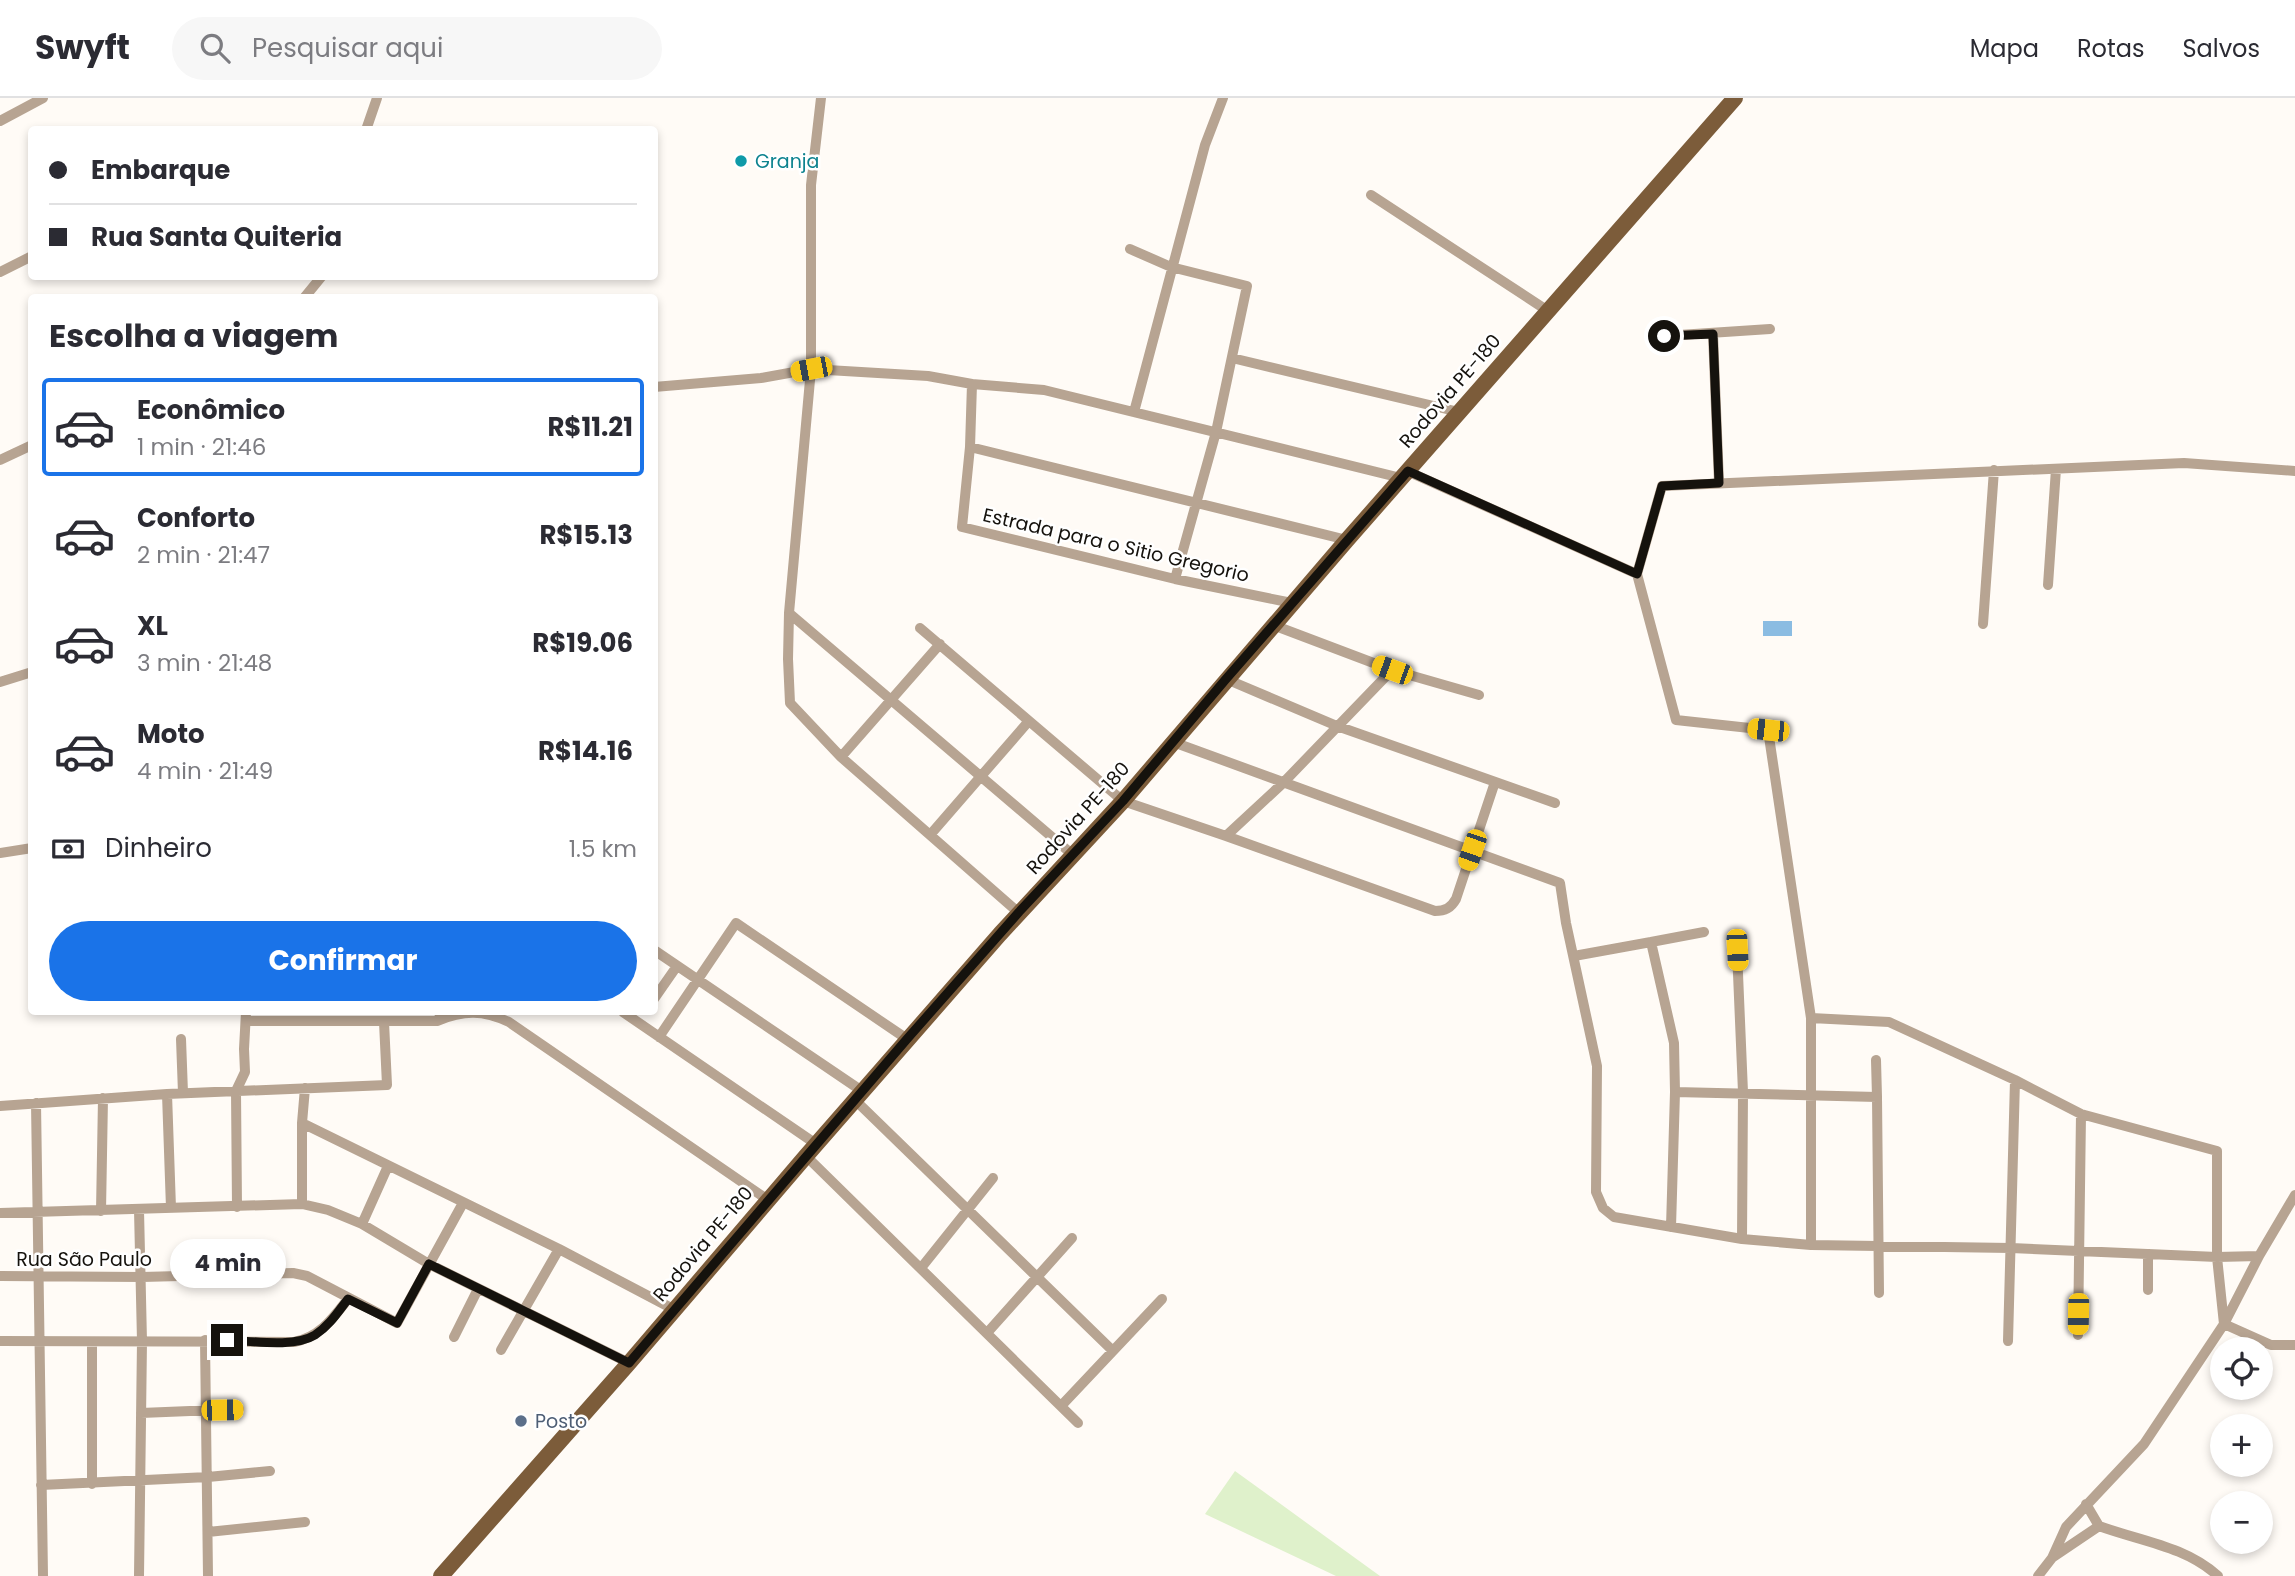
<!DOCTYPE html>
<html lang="pt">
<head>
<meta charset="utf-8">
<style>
	:root { --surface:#fff; --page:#f7f7f7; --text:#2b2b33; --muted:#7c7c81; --line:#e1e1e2; --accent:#1a73e8 }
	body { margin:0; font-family:Poppins,sans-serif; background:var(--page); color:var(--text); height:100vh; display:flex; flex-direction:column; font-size:26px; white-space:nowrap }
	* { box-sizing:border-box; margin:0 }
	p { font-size:23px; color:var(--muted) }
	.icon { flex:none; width:38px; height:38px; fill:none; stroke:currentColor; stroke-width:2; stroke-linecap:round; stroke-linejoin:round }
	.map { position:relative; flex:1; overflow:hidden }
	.side { position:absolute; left:28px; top:196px; width:630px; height:721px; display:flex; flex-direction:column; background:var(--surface); border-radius:7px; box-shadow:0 4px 10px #0003 }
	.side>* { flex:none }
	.banner { position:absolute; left:28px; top:28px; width:630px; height:154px; border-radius:7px; box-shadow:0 4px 10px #0003; display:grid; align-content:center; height:154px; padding:0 21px; background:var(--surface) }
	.buttons { position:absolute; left:2210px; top:1239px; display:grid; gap:14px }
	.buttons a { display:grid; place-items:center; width:63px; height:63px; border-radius:50%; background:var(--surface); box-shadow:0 4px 10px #0003; font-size:35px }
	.end { position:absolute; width:32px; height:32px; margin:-16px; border:9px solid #15120d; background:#fff; box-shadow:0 0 0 4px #fff }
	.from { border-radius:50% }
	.bubble { position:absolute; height:49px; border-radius:24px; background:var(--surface); box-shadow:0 4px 10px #0003; font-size:23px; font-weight:700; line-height:49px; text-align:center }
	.car { position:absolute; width:21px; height:42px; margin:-21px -10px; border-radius:9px; box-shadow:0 0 5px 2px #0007; background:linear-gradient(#f5c518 24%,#345 0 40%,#f5c518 0 76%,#345 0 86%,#f5c518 0) }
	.banner b { display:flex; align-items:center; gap:24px; height:66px; font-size:26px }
	.banner b+b { border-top:2px solid var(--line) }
	.banner i { width:18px; height:18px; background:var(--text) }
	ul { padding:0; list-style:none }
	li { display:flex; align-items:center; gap:21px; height:98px; margin:0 14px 10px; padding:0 7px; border:4px solid transparent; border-radius:7px }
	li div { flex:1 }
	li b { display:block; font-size:26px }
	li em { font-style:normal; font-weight:700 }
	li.current { border-color:var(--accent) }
	li>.icon { width:63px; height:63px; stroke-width:1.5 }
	h2 { padding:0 21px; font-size:32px; line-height:84px }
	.pay { display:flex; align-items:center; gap:18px; height:77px; padding:0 21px; font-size:26px }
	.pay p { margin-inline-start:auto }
	.button { display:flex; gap:14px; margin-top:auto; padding:14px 21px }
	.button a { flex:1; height:80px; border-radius:42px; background:var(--accent); color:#fff; font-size:28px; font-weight:700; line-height:80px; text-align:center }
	header { display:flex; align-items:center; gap:42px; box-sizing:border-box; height:98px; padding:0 35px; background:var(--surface); border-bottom:2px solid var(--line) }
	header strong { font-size:33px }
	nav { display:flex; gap:38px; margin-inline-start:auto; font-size:24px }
	.search { width:490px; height:63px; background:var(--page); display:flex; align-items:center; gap:18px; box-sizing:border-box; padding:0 24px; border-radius:38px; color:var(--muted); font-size:26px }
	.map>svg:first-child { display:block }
	.green { fill:#dff1cb }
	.water { fill:#8bbce2 }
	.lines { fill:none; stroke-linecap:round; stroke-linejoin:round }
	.street { stroke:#b7a492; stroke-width:10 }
	.primary { stroke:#7c5c3a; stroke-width:16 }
	.route { stroke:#15120d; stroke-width:9 }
	.culture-dot { fill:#0f9aa8; stroke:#fff; stroke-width:2.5 }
	.service-dot { fill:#5c6f8a; stroke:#fff; stroke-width:2.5 }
	.labels { text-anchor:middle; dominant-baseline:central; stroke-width:5; stroke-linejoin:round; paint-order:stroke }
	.culture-label { font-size:19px; fill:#0d838f; stroke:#fff; text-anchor:start }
	.street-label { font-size:19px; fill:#15120d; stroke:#fff }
	.service-label { font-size:19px; fill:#4e5e75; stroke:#fff; text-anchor:start }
</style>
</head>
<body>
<header>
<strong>Swyft</strong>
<div class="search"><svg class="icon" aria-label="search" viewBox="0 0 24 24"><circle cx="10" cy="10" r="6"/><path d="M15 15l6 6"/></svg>Pesquisar aqui</div>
<nav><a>Mapa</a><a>Rotas</a><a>Salvos</a></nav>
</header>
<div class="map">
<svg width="2295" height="1478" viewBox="0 0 2295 1478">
	<rect width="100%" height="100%" fill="#fffbf6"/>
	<path class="green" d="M1235,1373L1380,1478H1336L1205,1416Z"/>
	<path class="water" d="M1763,523H1792V538H1763Z"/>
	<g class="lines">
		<path class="street" d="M821,0L811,87V271L789,515L788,561L790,605L841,659
			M0,23L43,0
			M366,32L377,0
			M1371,97L1548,213
			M1130,151L1171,169L1247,188L1216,334L1175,481
			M0,174L32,158
			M304,200L322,178
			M1713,236L1719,385
			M1664,238L1770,231
			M1232,260L1459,314
			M972,286L1044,292L1401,380
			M654,289L761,280L811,271L928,278L972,286L970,349L962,429L1175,481L1292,505
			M1134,314L1205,47L1223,0
			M970,349L1347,442
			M0,362L32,347
			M1407,373L1637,476
			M2048,487L2056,371
			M789,515L1073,757
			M1983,526L1994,372
			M1273,527L1392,572L1479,597
			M920,530L1123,703L1226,738L1283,685L1392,572
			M940,546L841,659L1019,815
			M1226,581L1337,628L1555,705
			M0,584L32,574
			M1173,644L1560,785L1566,825L1597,968L1596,1094L1603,1110L1614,1119L1742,1141L1811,1147L2011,1150L2217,1159L2259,1158
			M930,737L1028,624
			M1226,738L1435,813C1445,813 1451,810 1456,801L1495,684
			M0,755L32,750
			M1651,844L1704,834
			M654,852L862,993
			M1737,852L1743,994L1742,1141
			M1574,858L1651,844L1674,945L1675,994L1671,1129
			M654,901L677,868
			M623,914L816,1046
			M1811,920L1889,924L2015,982L2081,1016L2217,1053V1159L2224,1226L2271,1247H2295
			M246,923H437L439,920
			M437,923C464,912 483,912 509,924L768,1102
			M659,939L736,825L907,941
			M181,941L183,995
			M1876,962L1877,999
			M1675,994L1877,999L1879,1195
			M167,996L171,1110
			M855,1002L1113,1253
			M36,1005L43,1478
			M0,1008L167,996L387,987L384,924
			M302,1025L559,1151L675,1212
			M806,1058L1078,1325
			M302,1106V1025L305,990
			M237,1109L236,993L245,974L244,951L246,914
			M139,1112L142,1243L139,1478
			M101,1113L103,1000
			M0,1115L302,1106L328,1112L362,1126L429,1166L629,1265
			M362,1126L388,1068
			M1811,1147V920L1768,632L1676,622L1637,476L1662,388L2184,365L2295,373
			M921,1170L993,1080
			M0,1178L142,1179L293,1175L307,1178L397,1225L463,1105
			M2148,1192V1156
			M987,1235L1072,1140
			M2078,1237L2081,1016
			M454,1239L478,1191
			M205,1242L208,1478
			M0,1243L294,1244C320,1239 333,1220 348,1201
			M2008,1243L2015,982
			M92,1244V1386
			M501,1252L559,1151
			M1061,1308L1162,1201
			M141,1315L239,1311
			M41,1387L208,1379L270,1373
			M2086,1406L2099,1428C2140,1443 2185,1448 2218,1478
			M208,1434L305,1424
			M2053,1459L2099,1428
			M2038,1478L2052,1460L2066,1429L2144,1346L2224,1226L2259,1158L2295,1097"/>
		<path class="primary" d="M441,1478L629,1265L806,1058L1000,836L1123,703L1347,442L1735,0"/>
	</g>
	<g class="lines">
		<path class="route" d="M227,1242C252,1243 294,1250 315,1237C329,1228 338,1214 348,1201L397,1225L429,1166L629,1265L907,941L1019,814L1123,703L1226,581L1408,373L1637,476L1662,388L1719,385L1713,236L1664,238"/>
	</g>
	<circle class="culture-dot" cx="741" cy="63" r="7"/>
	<circle class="service-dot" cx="521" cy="1323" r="7"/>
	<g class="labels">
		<g class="culture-label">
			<text x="755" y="63">Granja</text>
		</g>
		<g class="street-label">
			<text transform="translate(1450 293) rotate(-49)">Rodovia PE-180</text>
			<text transform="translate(1116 447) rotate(13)">Estrada para o Sitio Gregorio</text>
			<text transform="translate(1078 720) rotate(-48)">Rodovia PE-180</text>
			<text transform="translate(703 1146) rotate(-50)">Rodovia PE-180</text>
			<text x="84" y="1161">Rua São Paulo</text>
		</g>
		<g class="service-label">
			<text x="535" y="1323">Posto</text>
		</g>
	</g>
</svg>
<div class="buttons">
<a><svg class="icon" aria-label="locate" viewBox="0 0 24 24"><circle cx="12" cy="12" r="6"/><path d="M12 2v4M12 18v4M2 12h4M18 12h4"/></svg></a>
<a>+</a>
<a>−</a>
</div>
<i class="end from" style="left:1664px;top:238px"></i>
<i class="end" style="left:227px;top:1242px"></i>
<div class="bubble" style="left:170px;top:1141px;width:116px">4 min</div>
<i class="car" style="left:811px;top:271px;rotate:259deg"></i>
<i class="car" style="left:1392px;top:572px;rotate:290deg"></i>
<i class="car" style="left:1768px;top:632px;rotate:276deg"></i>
<i class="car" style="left:1472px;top:752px;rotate:199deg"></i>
<i class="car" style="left:1737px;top:852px;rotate:177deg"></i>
<i class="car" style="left:2078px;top:1216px;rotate:181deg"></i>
<i class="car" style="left:222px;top:1312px;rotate:89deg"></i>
<div class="banner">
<b><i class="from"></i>Embarque</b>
<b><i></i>Rua Santa Quiteria</b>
</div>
<section class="side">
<h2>Escolha a viagem</h2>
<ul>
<li class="current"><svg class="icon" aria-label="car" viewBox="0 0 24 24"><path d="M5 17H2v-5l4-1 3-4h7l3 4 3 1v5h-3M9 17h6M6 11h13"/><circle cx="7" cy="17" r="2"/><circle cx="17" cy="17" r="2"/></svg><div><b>Econômico</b><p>1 min · 21:46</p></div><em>R$11.21</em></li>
<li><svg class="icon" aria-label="car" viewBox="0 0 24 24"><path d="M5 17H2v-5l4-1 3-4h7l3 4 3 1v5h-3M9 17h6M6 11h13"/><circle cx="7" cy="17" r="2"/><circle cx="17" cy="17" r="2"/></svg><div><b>Conforto</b><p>2 min · 21:47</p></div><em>R$15.13</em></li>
<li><svg class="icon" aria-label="car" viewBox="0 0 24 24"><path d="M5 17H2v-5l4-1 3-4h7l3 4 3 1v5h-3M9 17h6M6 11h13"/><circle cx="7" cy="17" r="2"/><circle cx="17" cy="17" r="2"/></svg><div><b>XL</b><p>3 min · 21:48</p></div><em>R$19.06</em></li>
<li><svg class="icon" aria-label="car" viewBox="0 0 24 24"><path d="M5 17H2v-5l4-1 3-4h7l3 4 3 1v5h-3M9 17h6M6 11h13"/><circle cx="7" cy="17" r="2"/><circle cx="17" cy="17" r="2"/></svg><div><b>Moto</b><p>4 min · 21:49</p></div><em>R$14.16</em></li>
</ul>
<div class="pay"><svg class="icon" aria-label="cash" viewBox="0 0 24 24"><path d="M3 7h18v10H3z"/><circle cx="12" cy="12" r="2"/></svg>Dinheiro<p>1.5 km</p></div>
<div class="button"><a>Confirmar</a></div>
</section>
</div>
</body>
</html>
